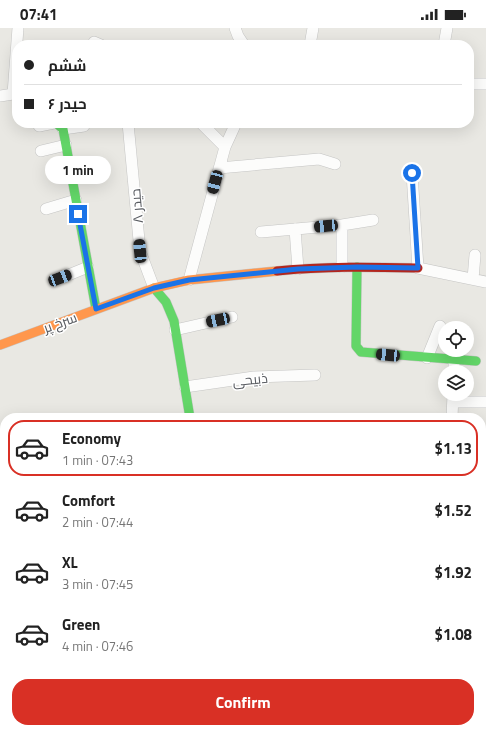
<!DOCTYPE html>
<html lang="en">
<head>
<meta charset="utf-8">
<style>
	:root { --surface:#fff; --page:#f6f6f6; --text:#222; --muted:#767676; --line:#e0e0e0; --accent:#d93025 }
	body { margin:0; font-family:"Titillium Web",Cairo,sans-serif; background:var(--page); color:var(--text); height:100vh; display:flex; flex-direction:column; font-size:15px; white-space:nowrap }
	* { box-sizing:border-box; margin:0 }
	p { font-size:13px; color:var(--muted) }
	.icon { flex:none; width:22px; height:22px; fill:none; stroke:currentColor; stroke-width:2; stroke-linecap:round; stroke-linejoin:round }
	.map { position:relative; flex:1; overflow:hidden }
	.panel { position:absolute; left:0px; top:385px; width:486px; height:320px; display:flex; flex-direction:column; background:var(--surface); border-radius:16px 16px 0 0; box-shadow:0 4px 16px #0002 }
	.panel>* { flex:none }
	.banner { position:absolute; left:12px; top:12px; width:462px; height:88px; border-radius:16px; box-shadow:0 4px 16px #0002; display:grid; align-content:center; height:88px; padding:0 12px; background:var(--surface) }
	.controls { position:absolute; left:438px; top:293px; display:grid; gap:8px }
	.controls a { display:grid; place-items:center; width:36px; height:36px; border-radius:50%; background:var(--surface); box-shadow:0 4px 16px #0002; font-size:20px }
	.end { position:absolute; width:18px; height:18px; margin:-9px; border:5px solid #1a73e8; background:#fff; box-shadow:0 0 0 2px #fff }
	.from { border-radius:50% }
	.bubble { position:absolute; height:28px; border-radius:14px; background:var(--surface); box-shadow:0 4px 16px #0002; font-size:13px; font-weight:700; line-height:28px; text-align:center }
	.car { position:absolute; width:12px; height:24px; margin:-12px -6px; border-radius:5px; box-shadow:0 0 3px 1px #0007; background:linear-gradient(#222 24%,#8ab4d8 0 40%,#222 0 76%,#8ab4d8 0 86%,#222 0) }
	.banner b { display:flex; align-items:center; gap:14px; height:38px; font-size:15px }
	.banner b+b { border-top:1px solid var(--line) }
	.banner i { width:10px; height:10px; background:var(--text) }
	ul { padding:7px 0 0; list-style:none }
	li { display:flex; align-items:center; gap:12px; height:56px; margin:0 8px 6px; padding:0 4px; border:2px solid transparent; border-radius:16px }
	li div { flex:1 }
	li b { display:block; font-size:15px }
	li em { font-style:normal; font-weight:700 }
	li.active { border-color:var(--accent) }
	li>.icon { width:36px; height:36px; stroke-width:1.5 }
	.action { display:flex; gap:8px; margin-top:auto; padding:8px 12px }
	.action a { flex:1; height:46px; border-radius:16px; background:var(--accent); color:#fff; font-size:16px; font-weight:700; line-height:46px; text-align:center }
	.status { display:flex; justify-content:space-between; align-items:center; height:28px; padding:0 20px; background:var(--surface); direction:ltr }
	.status svg { height:11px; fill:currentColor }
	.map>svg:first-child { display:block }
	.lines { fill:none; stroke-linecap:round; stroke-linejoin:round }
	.street-casing { stroke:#c5c5c4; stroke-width:12 }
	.fast-casing { stroke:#c6c6c5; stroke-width:10 }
	.slow-casing { stroke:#c6c6c5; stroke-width:10 }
	.jam-casing { stroke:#c6c6c5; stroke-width:10 }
	.street { stroke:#fcfcfb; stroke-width:11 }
	.fast { stroke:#63d668; stroke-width:9 }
	.slow { stroke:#ff974d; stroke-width:9 }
	.jam { stroke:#b3261e; stroke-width:9 }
	.route { stroke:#1a73e8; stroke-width:5 }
	.labels { text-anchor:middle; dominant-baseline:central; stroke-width:3; stroke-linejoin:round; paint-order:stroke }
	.street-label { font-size:14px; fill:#595c61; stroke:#fff }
</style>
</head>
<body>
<div class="status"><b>07:41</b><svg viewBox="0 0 49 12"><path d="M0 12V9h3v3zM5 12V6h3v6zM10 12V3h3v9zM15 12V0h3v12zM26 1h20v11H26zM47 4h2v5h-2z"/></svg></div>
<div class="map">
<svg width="486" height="705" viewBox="0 0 486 705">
	<rect width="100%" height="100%" fill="#e9e8e3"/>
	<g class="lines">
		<defs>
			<path id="street" d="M235,0L238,8L244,17
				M94,14L101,17
				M310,17L313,0
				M444,17L447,0
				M469,54L473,56H486
				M0,68L13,66L18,0
				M128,95L140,223L154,260
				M201,95L225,119
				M39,98L54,95
				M63,101L84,98
				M41,123L66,117
				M219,140L319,131L335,136
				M412,145L418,240L486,254
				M46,181L76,172
				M342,197V239
				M295,201L298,241
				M261,204L342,197L373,192
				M61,250L88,239
				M473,251L475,227
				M189,252L225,119L236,95
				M175,302L232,289
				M427,330L440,298
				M454,344V332
				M185,359L254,349L315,347
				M453,374H486
				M452,390L453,366
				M481,446H486
				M481,474L486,459
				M481,612L486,599
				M481,656L486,657
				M484,705L486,693"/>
			<path id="fast" d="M56,95L63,101L96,281
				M357,239L356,318L361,324L476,333
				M154,260L166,274L174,293L190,390"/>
			<path id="slow" d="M0,317L154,260L189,252L277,243"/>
			<path id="jam" d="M277,243C324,238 371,239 418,240
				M203,700V705"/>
		</defs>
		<use href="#street" class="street-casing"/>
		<use href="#fast" class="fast-casing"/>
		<use href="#slow" class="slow-casing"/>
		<use href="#jam" class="jam-casing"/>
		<use href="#street" class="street"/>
		<use href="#fast" class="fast"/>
		<use href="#slow" class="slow"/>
		<use href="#jam" class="jam"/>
	</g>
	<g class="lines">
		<path class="route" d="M78,186L96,281L154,260L189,252L298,241L357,239L418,240L412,145"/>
	</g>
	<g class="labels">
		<g class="street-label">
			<text transform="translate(136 178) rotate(-95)">حیدر ۸</text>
			<text transform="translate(60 294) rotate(-20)">سرخ پر</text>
			<text transform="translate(250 351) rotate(-6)">ذبیحی</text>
		</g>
	</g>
</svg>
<div class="controls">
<a><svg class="icon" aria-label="locate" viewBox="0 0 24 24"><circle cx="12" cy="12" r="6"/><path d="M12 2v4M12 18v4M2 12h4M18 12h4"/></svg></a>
<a><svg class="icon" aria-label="layers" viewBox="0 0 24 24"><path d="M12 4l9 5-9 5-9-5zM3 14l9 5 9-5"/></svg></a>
</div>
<i class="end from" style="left:412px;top:145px"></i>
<i class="end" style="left:78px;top:186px"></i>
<div class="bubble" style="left:45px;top:128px;width:66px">1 min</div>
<i class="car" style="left:215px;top:154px;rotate:195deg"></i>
<i class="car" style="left:326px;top:198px;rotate:265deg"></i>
<i class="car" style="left:140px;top:223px;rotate:355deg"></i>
<i class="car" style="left:60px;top:250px;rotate:69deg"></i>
<i class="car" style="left:218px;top:292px;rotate:258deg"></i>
<i class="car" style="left:388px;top:327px;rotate:275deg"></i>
<div class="banner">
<b><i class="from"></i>ششم</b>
<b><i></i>حیدر ۶</b>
</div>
<section class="panel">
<ul>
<li class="active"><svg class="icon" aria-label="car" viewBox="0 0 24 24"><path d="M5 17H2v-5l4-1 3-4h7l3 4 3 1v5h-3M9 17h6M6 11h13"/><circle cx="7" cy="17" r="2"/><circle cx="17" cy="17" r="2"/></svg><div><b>Economy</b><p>1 min · 07:43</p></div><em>$1.13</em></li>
<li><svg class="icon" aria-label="car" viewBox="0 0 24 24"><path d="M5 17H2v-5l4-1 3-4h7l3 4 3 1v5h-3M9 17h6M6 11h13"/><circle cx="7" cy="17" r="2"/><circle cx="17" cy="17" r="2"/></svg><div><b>Comfort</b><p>2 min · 07:44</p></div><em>$1.52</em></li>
<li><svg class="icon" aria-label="car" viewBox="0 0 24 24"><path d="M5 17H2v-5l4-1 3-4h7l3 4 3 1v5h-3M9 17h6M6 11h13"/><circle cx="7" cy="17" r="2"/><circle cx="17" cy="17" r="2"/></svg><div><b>XL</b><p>3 min · 07:45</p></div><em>$1.92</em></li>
<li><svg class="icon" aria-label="car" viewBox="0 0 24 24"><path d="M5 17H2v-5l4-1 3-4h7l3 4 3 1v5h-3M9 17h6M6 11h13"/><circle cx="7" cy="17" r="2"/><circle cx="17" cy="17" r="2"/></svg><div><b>Green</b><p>4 min · 07:46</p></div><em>$1.08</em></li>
</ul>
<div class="action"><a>Confirm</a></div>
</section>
</div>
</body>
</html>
